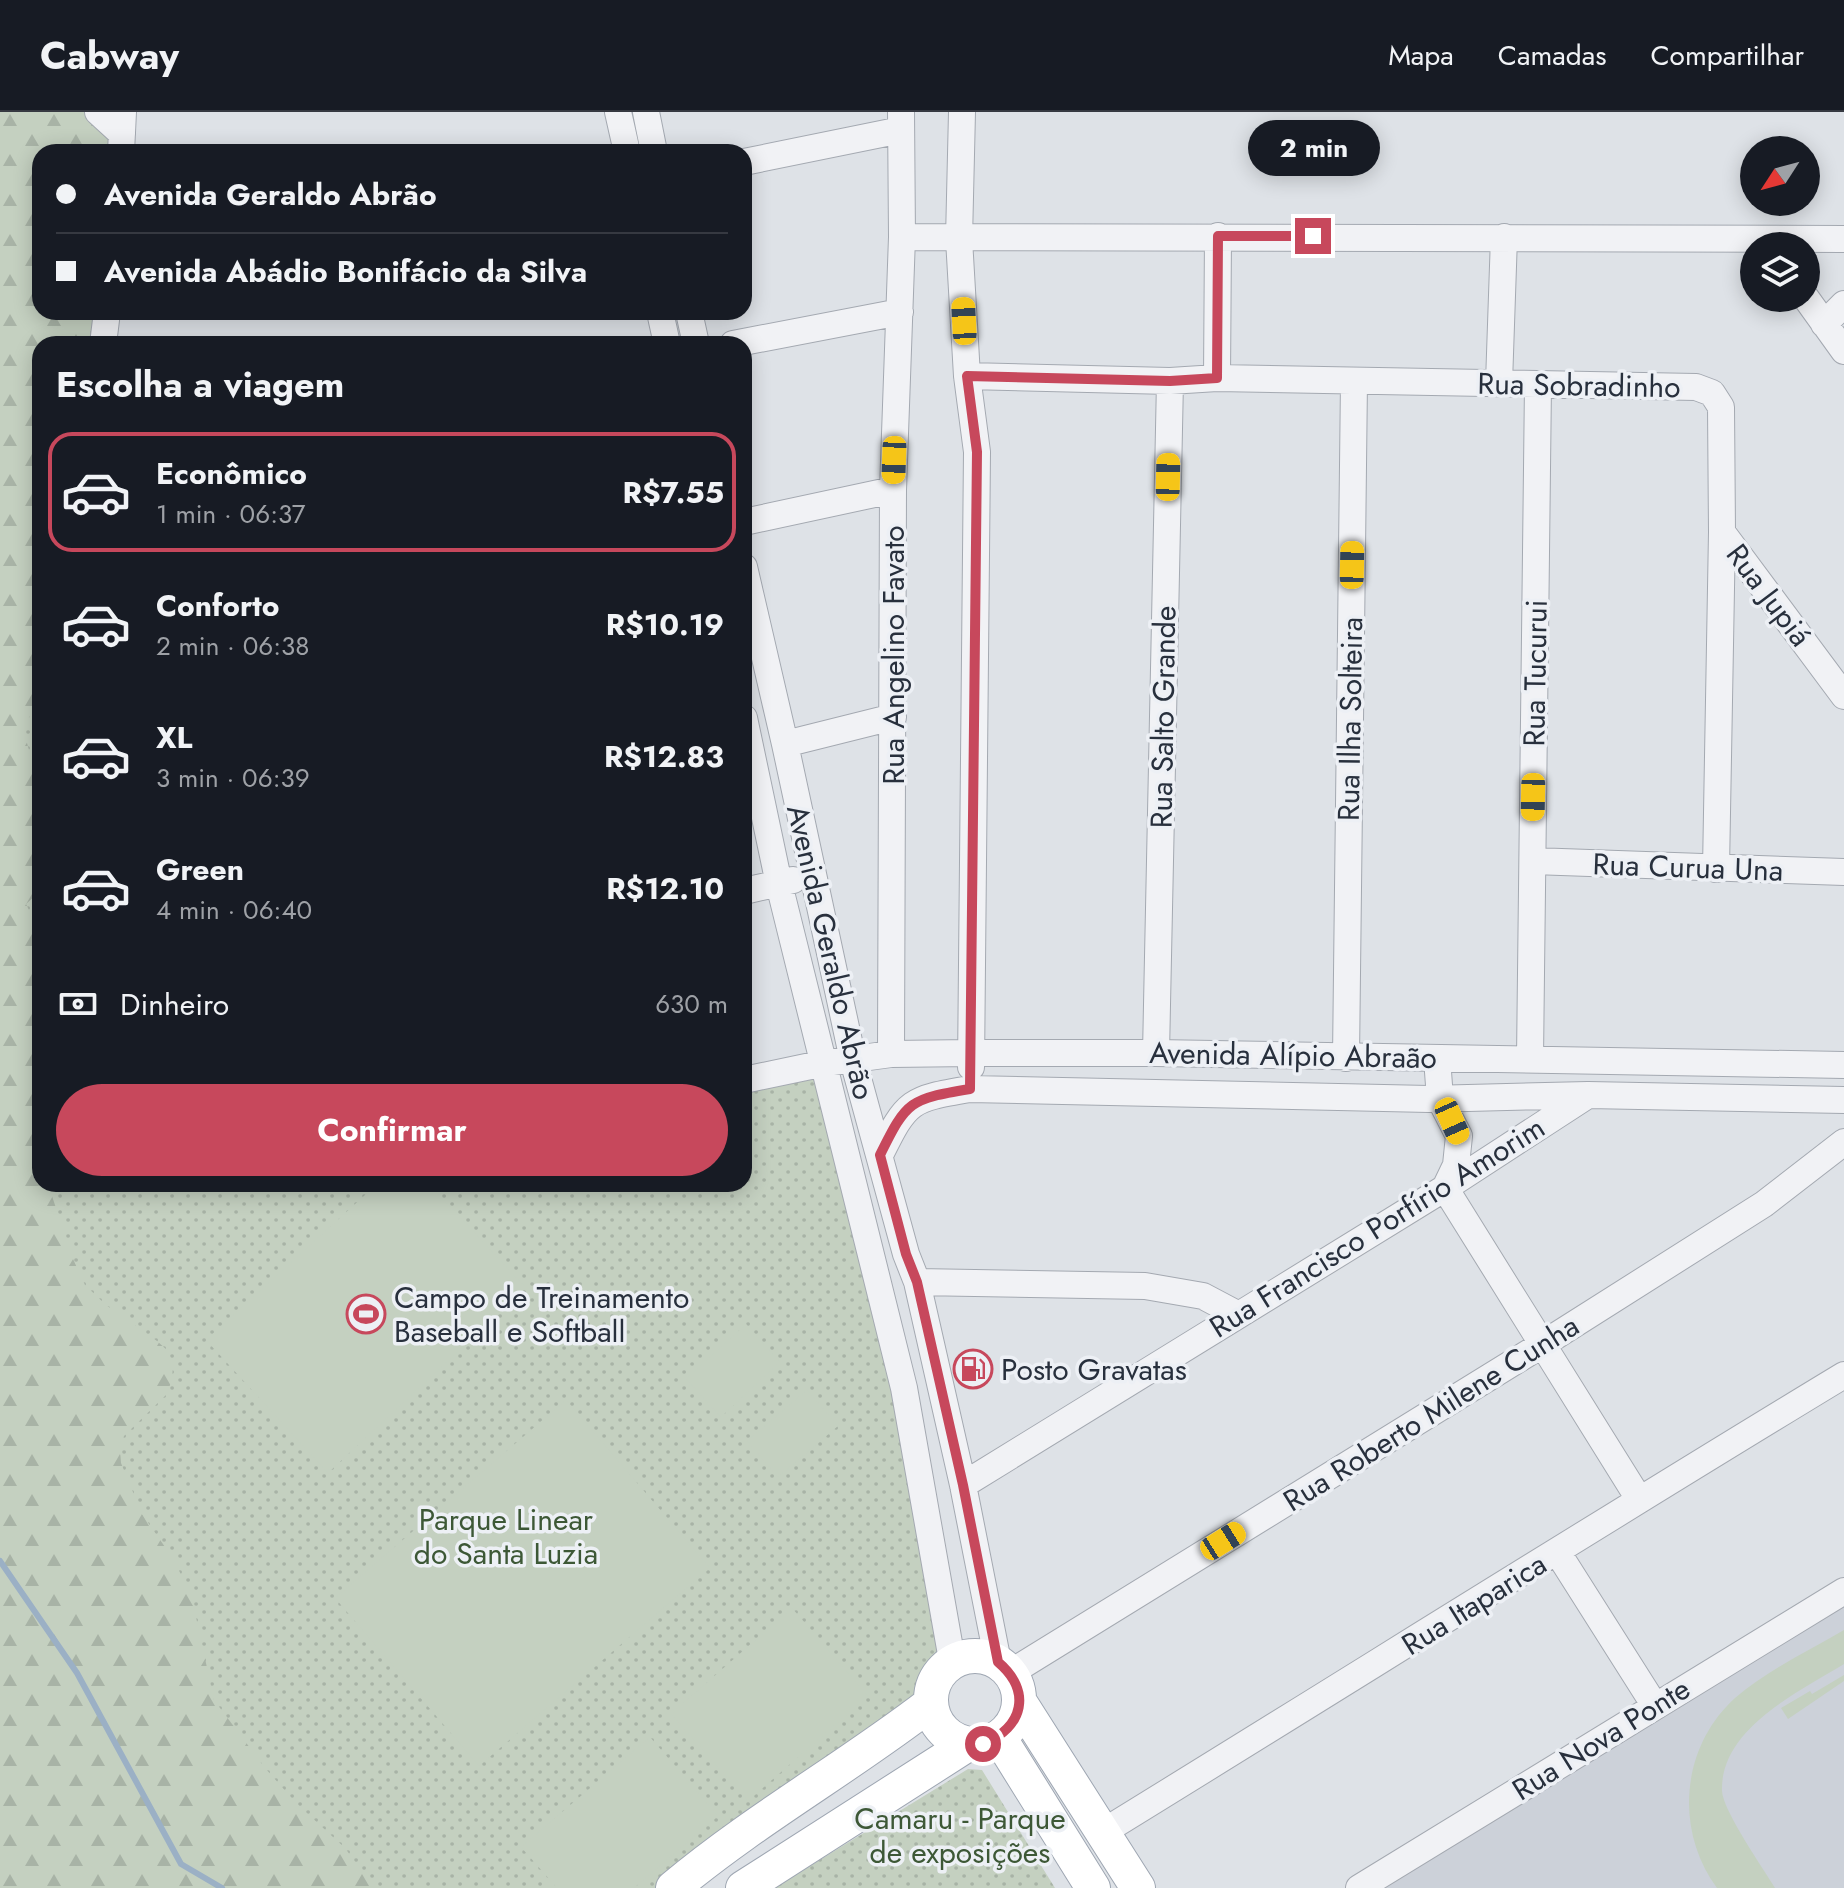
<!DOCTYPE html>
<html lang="pt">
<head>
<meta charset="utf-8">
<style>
	:root { --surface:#171b24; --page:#242831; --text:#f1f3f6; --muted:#9ea1a6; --line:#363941; --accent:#c7485c }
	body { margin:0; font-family:Jost,sans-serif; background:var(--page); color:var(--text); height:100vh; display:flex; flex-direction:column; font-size:30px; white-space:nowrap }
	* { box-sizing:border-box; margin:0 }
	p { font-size:26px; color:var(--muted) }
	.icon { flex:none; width:44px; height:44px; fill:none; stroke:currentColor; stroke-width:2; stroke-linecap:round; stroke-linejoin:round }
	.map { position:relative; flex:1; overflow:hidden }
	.panel { position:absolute; left:32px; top:224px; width:720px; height:856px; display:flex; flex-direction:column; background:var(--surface); border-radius:24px; box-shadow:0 4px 20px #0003 }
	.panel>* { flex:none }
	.hud { position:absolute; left:32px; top:32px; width:720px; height:176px; border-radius:24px; box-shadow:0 4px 20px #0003; display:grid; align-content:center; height:176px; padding:0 24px; background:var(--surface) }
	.needle { width:52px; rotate:234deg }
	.controls { position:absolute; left:1740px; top:24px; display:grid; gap:16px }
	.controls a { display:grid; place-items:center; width:80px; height:80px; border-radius:50%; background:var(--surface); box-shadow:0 4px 20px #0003; font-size:40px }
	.end { position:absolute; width:36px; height:36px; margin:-18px; border:10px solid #c7485c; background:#fff; box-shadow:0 0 0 4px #fff }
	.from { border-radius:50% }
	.bubble { position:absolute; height:56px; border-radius:28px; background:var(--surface); box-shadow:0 4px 20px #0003; font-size:26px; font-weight:700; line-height:56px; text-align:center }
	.car { position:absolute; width:24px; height:48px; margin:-24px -12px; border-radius:10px; box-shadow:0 0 6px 2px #0007; background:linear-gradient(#f5c518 24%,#345 0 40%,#f5c518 0 76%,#345 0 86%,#f5c518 0) }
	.hud b { display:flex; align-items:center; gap:28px; height:76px; font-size:30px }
	.hud b+b { border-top:2px solid var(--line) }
	.hud i { width:20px; height:20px; background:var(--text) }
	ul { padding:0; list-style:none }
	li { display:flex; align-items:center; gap:24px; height:120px; margin:0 16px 12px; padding:0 8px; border:4px solid transparent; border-radius:24px }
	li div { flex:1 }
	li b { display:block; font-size:30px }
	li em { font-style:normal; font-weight:700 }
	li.on { border-color:var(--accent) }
	li>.icon { width:72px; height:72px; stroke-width:1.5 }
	h2 { padding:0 24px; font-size:36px; line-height:96px }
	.pay { display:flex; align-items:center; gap:20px; height:88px; padding:0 24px; font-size:30px }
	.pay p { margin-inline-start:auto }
	.cta { display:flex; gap:16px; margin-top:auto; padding:16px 24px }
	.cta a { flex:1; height:92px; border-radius:48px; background:var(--accent); color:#fff; font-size:32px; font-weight:700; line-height:92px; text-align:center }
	header { display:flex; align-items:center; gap:48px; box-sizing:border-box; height:112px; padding:0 40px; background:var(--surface); border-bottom:2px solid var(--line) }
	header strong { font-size:38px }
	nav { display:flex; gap:44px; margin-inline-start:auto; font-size:28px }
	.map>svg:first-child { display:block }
	.built { fill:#ccd1d9 }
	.grass { fill:url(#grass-dots) }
	.forest { fill:url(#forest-firs) }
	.garden { fill:#c4d0c0 }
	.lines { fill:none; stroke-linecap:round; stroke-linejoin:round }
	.stream { stroke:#9bb0c5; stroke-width:6 }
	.minor-casing { stroke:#a4a9b1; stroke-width:28 }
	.major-casing { stroke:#9ea6b2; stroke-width:36 }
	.minor { stroke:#f1f2f5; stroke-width:26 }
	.major { stroke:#fff; stroke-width:34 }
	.route { stroke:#c7485c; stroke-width:10 }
	.labels { text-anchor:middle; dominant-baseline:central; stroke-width:7; stroke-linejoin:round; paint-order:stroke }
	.street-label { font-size:30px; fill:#28303d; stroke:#edf0f5 }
	.poi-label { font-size:30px; fill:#28303d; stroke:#edf0f5; text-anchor:start }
	.park-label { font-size:30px; fill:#3d5836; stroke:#edf0f5 }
</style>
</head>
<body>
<header>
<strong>Cabway</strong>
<nav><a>Mapa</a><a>Camadas</a><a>Compartilhar</a></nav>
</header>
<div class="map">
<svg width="1844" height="1776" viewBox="0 0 1844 1776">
	<defs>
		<pattern id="grass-dots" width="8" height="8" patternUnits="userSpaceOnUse" patternTransform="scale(2)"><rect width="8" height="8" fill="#c4d0c0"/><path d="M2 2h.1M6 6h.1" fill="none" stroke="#a8b3a6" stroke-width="1.8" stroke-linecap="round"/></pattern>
		<pattern id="forest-firs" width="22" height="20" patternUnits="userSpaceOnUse" patternTransform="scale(2)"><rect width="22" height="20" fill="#c4d0c0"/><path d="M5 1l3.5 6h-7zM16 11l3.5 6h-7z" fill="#a8b3a6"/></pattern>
	</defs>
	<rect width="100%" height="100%" fill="#dee2e7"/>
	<path class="built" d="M1844,1482V1776H1369Z"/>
	<path class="grass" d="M0,0L40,40V200H107L103,232H40V1072H744V968L825,951L904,1276L939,1547L923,1589L673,1776H0Z
		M968,1657L982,1658L1055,1776H774Z"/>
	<path class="forest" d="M0,0H88L117,26L114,40H40V200H94C87,235 71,232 40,232V594C18,610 25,628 34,651L40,653V783H36L26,792L32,804L40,807V1072H48L73,1147L85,1173L106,1193L157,1229L168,1239L173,1252L172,1268L166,1283L124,1324L120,1338L121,1351L142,1402L172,1445L191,1482L214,1588L265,1656L297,1692L345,1736L374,1776H0Z"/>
	<path class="garden" d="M377,1072H429L526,1176L328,1361L206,1228Z
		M746,1212L780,1250L721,1305L686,1267Z
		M807,1278L838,1314L778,1365L747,1329Z
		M566,1288L710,1456L479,1654L335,1486Z
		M792,1496L868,1584L748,1689L671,1602Z
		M1844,1518V1552C1799,1580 1720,1616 1722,1679C1723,1699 1763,1756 1775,1776H1717C1674,1718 1681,1635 1735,1586C1766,1559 1808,1539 1844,1518Z
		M1844,1563V1569L1788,1607L1781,1596L1810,1579L1812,1582Z
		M650,1625L718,1704L634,1776H557L521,1735Z"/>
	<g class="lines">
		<path class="stream" d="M0,1449L77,1561L181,1752L222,1776"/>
		<defs>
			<path id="minor" d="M98,0L122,22
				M618,0L627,40
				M646,0L654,40
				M962,0L959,127L967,264L977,340L971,955
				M121,40L123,0
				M744,50L901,18
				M902,125L1844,127
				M1806,186L1844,239
				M660,200L667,232
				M689,200L696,232
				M1824,212L1844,192
				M103,232L107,200
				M733,232L900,200
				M967,264L1170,269L1217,266L1696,275L1712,281L1721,295L1722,420L1716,757
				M1217,266L1218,124
				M1499,271L1504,125
				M744,410L893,378
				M1722,420L1844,584
				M744,455L785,632L853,948L906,1142L917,1170L963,1373L998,1550
				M744,606L779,772L904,1276L952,1548
				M785,632L893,605
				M1533,749L1844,760
				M744,779L793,768
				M1156,941L1170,269
				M891,942L893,378L902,125L901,0
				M1346,946L1354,269
				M1437,946L1440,987L1459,1024L1456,1053L1445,1076
				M1530,946L1538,272
				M744,968L825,951L891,942L971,941H1156L1844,953
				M880,1043C907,988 910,987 970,977L1429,987L1588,983L1844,988
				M1445,1076L1639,1387
				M917,1170L1145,1174L1203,1184L1237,1202
				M963,1373L1445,1076L1588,983
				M1558,1441L1655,1594
				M1010,1561L1543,1232L1764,1092L1844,1030
				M1103,1720C1350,1568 1596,1413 1844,1263
				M1359,1776L1844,1479"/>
			<path id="major" d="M931 1588a44 44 0 1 1 88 0a44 44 0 1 1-88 0Z
				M1019,1589L1138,1776
				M999,1625L1093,1776
				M673,1776C754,1708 847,1656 930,1592
				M743,1776L968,1632"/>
		</defs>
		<use href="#minor" class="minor-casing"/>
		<use href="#major" class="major-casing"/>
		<use href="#minor" class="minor"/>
		<use href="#major" class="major"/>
	</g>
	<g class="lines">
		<path class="route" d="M983,1632C1024,1615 1032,1579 998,1550L963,1373L917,1170L906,1142L880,1043C907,988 910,987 970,977L977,340L967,264L1170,269L1217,266L1218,124H1313"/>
	</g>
	<defs>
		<symbol id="stadium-ring" viewBox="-11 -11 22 22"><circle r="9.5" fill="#edf0f5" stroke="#c7485c" stroke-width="1.5"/><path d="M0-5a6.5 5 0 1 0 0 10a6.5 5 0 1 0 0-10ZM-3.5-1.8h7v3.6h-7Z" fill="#c7485c"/></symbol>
		<symbol id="fuel-ring" viewBox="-11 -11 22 22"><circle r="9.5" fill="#edf0f5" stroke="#c7485c" stroke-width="1.5"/><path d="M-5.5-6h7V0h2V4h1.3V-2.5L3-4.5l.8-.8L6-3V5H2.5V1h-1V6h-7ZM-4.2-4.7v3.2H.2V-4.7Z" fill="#c7485c"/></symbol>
	</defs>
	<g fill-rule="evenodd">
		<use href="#stadium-ring" x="344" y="1180" width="44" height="44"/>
		<use href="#fuel-ring" x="951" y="1235" width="44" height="44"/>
	</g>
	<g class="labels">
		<g class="street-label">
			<text transform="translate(1579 273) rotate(1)">Rua Sobradinho</text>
			<text transform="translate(1769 483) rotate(53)">Rua Jupiá</text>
			<text transform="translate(893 543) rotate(-90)">Rua Angelino Favato</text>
			<text transform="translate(1535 561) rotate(-89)">Rua Tucurui</text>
			<text transform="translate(1163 605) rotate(-89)">Rua Salto Grande</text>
			<text transform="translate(1350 607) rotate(-89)">Rua Ilha Solteira</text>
			<text transform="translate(1688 755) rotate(2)">Rua Curua Una</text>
			<text transform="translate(831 840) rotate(77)">Avenida Geraldo Abrão</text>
			<text transform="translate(1293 943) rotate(1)">Avenida Alípio Abraão</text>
			<text transform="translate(1377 1115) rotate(-32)">Rua Francisco Porfírio Amorim</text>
			<text transform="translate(1431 1301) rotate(-32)">Rua Roberto Milene Cunha</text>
			<text transform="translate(1474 1492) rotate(-32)">Rua Itaparica</text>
			<text transform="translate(1601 1627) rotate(-32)">Rua Nova Ponte</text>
		</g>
		<g class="poi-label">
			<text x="394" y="1185">Campo de Treinamento<tspan x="394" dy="34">Baseball e Softball</tspan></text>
			<text x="1001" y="1257">Posto Gravatas</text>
		</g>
		<g class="park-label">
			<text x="506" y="1407">Parque Linear<tspan x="506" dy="34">do Santa Luzia</tspan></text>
			<text x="960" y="1706">Camaru - Parque<tspan x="960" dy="34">de exposições</tspan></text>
		</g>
	</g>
</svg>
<div class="controls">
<a><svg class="needle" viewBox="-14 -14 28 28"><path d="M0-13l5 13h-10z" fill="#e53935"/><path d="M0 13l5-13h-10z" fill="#9ea1a6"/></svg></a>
<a><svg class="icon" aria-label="layers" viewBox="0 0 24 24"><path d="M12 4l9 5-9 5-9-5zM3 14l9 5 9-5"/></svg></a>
</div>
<i class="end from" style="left:983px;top:1632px"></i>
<i class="end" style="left:1313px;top:124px"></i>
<div class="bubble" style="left:1248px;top:8px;width:132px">2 min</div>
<i class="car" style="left:964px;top:209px;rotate:357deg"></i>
<i class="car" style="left:894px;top:348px;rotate:182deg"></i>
<i class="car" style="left:1168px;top:365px;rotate:1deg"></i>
<i class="car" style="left:1352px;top:453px;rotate:1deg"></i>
<i class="car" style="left:1533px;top:685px;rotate:181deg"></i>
<i class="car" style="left:1452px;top:1009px;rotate:156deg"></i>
<i class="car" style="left:1223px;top:1429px;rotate:58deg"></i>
<div class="hud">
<b><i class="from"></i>Avenida Geraldo Abrão</b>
<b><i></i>Avenida Abádio Bonifácio da Silva</b>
</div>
<section class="panel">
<h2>Escolha a viagem</h2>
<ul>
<li class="on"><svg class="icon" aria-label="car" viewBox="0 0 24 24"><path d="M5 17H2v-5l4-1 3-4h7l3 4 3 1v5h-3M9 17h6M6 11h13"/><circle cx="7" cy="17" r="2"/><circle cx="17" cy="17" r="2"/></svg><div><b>Econômico</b><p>1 min · 06:37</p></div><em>R$7.55</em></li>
<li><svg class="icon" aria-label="car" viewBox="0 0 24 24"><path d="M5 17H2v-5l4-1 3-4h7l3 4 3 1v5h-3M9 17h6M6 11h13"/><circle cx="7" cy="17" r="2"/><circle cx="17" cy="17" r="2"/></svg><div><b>Conforto</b><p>2 min · 06:38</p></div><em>R$10.19</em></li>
<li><svg class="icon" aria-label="car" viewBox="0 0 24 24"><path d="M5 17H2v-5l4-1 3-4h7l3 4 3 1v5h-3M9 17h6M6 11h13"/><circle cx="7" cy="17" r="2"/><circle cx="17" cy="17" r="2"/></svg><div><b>XL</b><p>3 min · 06:39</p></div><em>R$12.83</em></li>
<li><svg class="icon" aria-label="car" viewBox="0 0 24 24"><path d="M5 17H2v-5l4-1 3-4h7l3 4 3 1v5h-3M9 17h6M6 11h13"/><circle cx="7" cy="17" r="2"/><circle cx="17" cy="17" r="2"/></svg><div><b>Green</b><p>4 min · 06:40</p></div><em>R$12.10</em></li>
</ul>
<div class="pay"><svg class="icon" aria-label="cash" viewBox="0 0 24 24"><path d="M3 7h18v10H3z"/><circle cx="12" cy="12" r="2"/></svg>Dinheiro<p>630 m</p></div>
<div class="cta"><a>Confirmar</a></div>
</section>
</div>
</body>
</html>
